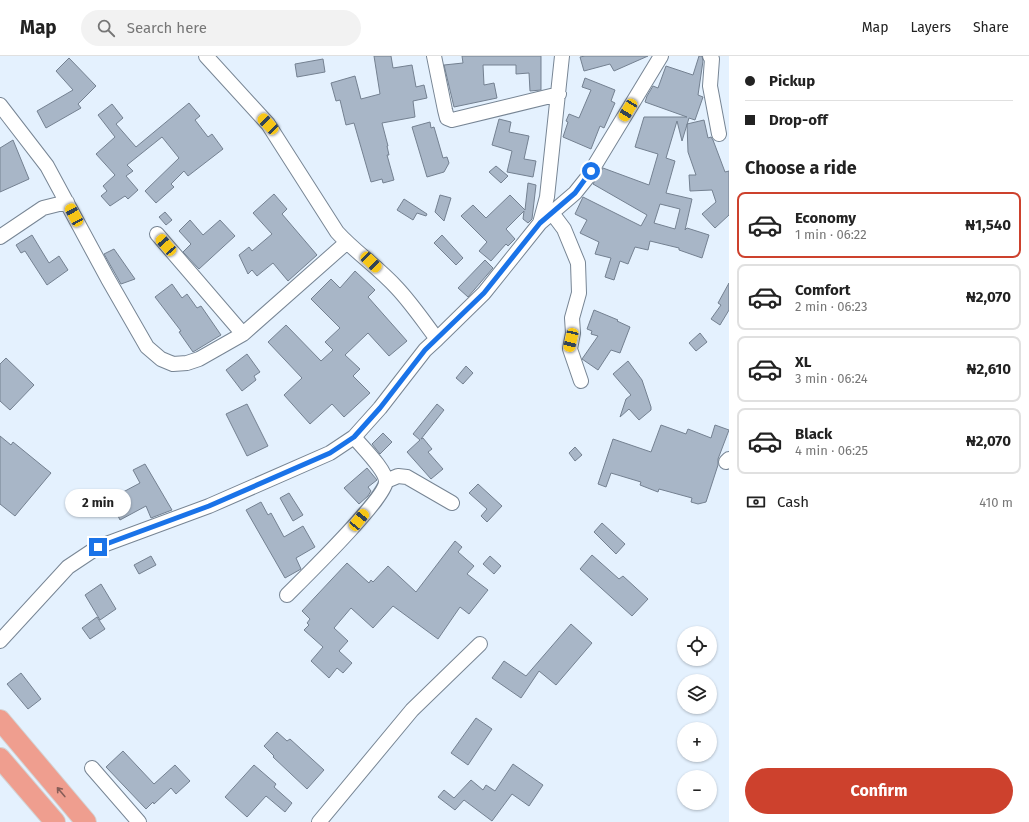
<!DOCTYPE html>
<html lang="en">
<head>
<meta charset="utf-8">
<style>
	:root { --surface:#fff; --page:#f2f2f2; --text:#222; --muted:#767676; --line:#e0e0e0; --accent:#cd412d }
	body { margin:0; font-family:"Fira Sans",sans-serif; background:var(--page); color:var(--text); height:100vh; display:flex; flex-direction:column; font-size:15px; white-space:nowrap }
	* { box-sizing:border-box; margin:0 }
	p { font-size:13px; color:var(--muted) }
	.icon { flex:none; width:22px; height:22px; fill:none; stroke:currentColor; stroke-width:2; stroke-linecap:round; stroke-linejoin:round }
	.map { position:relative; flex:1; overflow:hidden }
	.drawer { display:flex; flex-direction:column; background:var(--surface); width:300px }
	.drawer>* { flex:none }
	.banner { display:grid; align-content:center; height:88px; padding:0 16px; background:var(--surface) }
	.fabs { position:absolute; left:677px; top:570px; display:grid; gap:8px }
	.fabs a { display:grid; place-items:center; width:40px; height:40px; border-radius:50%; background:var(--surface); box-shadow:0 1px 3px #0004; font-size:20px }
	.end { position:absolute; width:18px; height:18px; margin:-9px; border:5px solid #1a73e8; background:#fff; box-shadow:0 0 0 2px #fff }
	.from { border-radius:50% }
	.bubble { position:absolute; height:28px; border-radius:14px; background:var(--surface); box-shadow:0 1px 3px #0004; font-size:13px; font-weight:700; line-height:28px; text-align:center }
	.car { position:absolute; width:12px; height:24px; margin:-12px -6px; border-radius:5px; box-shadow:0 0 3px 1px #0007; background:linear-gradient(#f5c518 24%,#345 0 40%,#f5c518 0 76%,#345 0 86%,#f5c518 0) }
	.banner b { display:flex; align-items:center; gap:14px; height:38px; font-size:15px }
	.banner b+b { border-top:1px solid var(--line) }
	.banner i { width:10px; height:10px; background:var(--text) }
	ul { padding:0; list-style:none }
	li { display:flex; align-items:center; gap:12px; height:66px; margin:0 8px 6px; padding:0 8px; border:2px solid var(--line); border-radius:8px }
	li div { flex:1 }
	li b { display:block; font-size:15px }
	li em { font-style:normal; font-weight:700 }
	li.current { border-color:var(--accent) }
	li>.icon { width:36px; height:36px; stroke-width:1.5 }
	h2 { padding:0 16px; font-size:18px; line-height:48px }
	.pay { display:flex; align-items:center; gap:10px; height:44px; padding:0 16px; font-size:15px }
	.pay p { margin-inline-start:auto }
	.cta { display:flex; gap:8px; margin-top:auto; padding:8px 16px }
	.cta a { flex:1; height:46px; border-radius:24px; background:var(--accent); color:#fff; font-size:16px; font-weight:700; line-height:46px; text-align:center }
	header { display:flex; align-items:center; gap:24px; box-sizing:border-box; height:56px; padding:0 20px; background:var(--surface); border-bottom:1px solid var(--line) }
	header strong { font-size:19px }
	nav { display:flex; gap:22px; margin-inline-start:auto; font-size:14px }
	.search { width:280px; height:36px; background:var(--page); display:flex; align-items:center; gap:10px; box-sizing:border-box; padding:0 14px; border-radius:22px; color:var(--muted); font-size:15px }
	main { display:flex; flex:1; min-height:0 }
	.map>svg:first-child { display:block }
	.building { fill:#a8b6c7; stroke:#748191; fill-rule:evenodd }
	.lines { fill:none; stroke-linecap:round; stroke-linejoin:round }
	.minor-casing { stroke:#778594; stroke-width:16 }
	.highway-casing { stroke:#d3d3d4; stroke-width:22 }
	.minor { stroke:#fff; stroke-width:14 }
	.highway { stroke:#ef9e8f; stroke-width:20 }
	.oneway { stroke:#875d57 }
	.route { stroke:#1a73e8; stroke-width:5 }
</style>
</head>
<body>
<header>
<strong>Map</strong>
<div class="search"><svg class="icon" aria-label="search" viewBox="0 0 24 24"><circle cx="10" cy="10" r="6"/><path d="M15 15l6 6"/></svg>Search here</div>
<nav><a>Map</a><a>Layers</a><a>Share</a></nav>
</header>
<main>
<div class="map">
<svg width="729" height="766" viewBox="0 0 729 766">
	<rect width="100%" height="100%" fill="#e4f1fe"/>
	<path class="building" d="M374,0H391L393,12L412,9L416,31L424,29L427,42L413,45L415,61L382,67L388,90H387L389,99H387L394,124L383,127L382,123L371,126L354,67L346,69L340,44L336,45L331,27L355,20L361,43L380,38Z
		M462,0H541V34L530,35L529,17L516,18V9H483L484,29L494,27L497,42L454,51L444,9L463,7Z
		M585,0H648L614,15L610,8L584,15L580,1Z
		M699,0H702L703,5L698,39L703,41L695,64L689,62L682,85L677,65L666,102L675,105L666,137L692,143L685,174L687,172L709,179L702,202L679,194V192L650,185L648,194L635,191L628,208L620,205L614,224L605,221L611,202L595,198L599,186L580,177L587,164L575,158L583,141L641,170L647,159L593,128L603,112L649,129L658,98L635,91L644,61H687L645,46L647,40L653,30L658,32L666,10L693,19ZM660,148L680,153L675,173L654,167Z
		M69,2L96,30L78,48L81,52L46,72L37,55L73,34L56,15Z
		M323,3L325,16L297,21L295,8Z
		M585,22L615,34L611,45L615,47L604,72L600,70L591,93L563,81L568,66L566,65L569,58L579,62L591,34L582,31Z
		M189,47L200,60L195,64L208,81L212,78L223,93L188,120L184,115L171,128L174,131L156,147L145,135L179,102L162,81L127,109L133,115L126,120L138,134L128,143L125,140L110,150L101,140L107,135L103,130L115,119L96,98L115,81L98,59L112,48L123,62L116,68L136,91Z
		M499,63L511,66L509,76L529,80L524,103L536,105L533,121L507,116L512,95L492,89Z
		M704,64L708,82L711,81L713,84L725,116L729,115V159L715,172L702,158L716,146L712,134L690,135L689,119H696L688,96L687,68Z
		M430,66L431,72L434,71L443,102L447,101L449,107L444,116L427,121L412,71Z
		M13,84L29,123L0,136V92Z
		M496,110L508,120L501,127L489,116Z
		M528,127L536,129L532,163L528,167L523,163L524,155L506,173L515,183L508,190L506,188L491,205L479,195L487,186L461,160L473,149L486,162L510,139L525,154Z
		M274,138L287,153L282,158L317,199L288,225L273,207L257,220L252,214L248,218L239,199L249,191L252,195L272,178L253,157Z
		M440,139L451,142L444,165L435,156Z
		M404,143L427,158L426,160L417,157L413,164L397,154Z
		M165,156L172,164L166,169L159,161Z
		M190,164L203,179L220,164L235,180L199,213L183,196L191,188L179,175Z
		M32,179L49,207L59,200L68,214L47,229L25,195L21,197L16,189Z
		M442,179L463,202L456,209L434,187Z
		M114,193L135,223L121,228L104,198Z
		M485,204L493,212L468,241L458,232Z
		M355,215L375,234L368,241L407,285L389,300L368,277L345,299L360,313L353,320L370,337L344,361L332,348L310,368L284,339L302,322L268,286L286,269L321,305L333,294L325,286L340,272L311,243L331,223L340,232Z
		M729,227V254L720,269L711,263L721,249L718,247Z
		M172,228L182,242L187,238L197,252L201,250L221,279L193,296L179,276L181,275L155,241Z
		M594,254L618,264L617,265L630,271L620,297L611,294L598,314L582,303L598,280L591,278L592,275L587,273Z
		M700,277L707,286L696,295L689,287Z
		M247,298L260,316L254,320L256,324L242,335L226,314Z
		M6,302L34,329L10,354L0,345V308Z
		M628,305L642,324L651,351V354L639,364L629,353L620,361L626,343L631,339L613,318Z
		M466,310L473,317L463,328L456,322Z
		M247,348L268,390L247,400L226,358Z
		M437,348L444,354L421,383L423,382L432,393L428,396L443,413L431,423L407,396L420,384L413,378Z
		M661,369L686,378L688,373L711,382L715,369L729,374L718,403V409L706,446L698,448L691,446L692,442L659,433L658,436L640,429L641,426L611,417L606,431L598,428L613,383L651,396Z
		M383,377L392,386L380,398L372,388Z
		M0,380L11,389L13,386L51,417L15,460L0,448Z
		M575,391L582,399L575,405L569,397Z
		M145,408L172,454L151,462L146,450L120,464L110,443L140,427L133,414Z
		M367,412L377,424L368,431L371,435L368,440L359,448L344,432Z
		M478,428L502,450L487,466L481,460L487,453L469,437Z
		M289,437L303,459L293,465L280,442Z
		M261,446L268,459L271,457L284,481L303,470L315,491L296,502L301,513L285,522L246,454Z
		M602,467L625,488L616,498L594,476Z
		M455,485L462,491L458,496L474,510L467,518L488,534L469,558L460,551L438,583L393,550L373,572L351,552L334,572L348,585L339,595L352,607L343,617L337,612L329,622L311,605L323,591L304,574L309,569L307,567L310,563L302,555L347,507L369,527L371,524L373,526L388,510L416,536Z
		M592,499L619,523L623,520L648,543L632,560L580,513Z
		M151,500L156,509L139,518L134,509Z
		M490,500L501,510L494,518L483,508Z
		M101,528L116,553L100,564L85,539Z
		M97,561L105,573L90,583L82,572Z
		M571,568L592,587L556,629L539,615L521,642L492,622L504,605L526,620Z
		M21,617L41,643L28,653L7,628Z
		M476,662L492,673L468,709L451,697Z
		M277,676L287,685L290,683L324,714L307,733L273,701L274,700L264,690Z
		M123,695L154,728L175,709L190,725L176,738L171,732L154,748L153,746L146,753L106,711Z
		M513,708L543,729L529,750L512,738L492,765L464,744L455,754L438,741L444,734L454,742L471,724L483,734L486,729L495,735Z
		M254,709L276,728L274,731L292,747L285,756L266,740L247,761L225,741Z"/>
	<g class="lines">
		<defs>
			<path id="minor" d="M434,0L445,54L447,62L452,64L559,38
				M710,0L712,3L710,30L719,78
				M0,49L47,110L108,223L147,291L161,303L173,308L187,307L199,303L243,278L346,187
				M552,157L564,173L578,207L579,237L572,262L573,277L570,293L581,325
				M540,167L575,137L587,122L661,0
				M157,178L243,278
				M0,181L43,152L67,146
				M437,283L484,237L540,167L547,141L562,0
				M726,406L729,403
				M386,425L398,420L407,421L452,447
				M287,539C303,523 387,441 386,425C385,413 362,391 354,381
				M0,585L68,511L98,491L209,450L330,397L354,381L380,352L425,294L437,283C424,266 412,248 397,232C378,211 355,196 337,176L268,68L206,0
				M92,712L139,766
				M319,766L412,654L480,588"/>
			<path id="highway" d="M0,664L86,766
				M0,702L55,766"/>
		</defs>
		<use href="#minor" class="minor-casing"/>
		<use href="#highway" class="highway-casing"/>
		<use href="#minor" class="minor"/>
		<use href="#highway" class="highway"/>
	</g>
	<defs><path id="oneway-shaft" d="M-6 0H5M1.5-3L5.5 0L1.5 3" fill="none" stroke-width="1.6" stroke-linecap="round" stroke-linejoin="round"/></defs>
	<use class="oneway" href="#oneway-shaft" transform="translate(61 736) rotate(-130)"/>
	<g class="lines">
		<path class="route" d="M98,491L209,450L330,397L354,381L380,352L425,294L484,237L540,167L575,137L591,115"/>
	</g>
</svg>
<div class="fabs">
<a><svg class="icon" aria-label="locate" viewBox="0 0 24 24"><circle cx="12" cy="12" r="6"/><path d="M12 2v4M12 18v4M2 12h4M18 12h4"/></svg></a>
<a><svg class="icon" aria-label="layers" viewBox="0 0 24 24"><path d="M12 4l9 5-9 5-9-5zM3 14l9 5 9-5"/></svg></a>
<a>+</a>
<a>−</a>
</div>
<i class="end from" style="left:591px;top:115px"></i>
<i class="end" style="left:98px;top:491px"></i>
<div class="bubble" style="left:65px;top:433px;width:66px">2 min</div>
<i class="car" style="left:628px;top:54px;rotate:211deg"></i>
<i class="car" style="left:268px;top:68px;rotate:316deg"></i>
<i class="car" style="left:74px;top:159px;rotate:332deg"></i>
<i class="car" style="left:166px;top:189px;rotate:319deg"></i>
<i class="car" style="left:371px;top:206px;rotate:134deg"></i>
<i class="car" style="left:571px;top:284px;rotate:193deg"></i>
<i class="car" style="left:359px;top:464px;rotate:39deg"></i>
</div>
<section class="drawer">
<div class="banner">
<b><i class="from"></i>Pickup</b>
<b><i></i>Drop-off</b>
</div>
<h2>Choose a ride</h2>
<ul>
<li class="current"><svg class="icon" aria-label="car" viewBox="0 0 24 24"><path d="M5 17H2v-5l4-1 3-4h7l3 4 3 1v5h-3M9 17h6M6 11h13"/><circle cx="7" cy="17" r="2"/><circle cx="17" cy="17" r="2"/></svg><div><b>Economy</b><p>1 min · 06:22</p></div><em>₦1,540</em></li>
<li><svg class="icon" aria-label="car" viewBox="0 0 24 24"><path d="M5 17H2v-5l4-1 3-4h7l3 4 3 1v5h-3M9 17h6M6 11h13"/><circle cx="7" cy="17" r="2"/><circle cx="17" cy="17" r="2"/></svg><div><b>Comfort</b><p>2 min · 06:23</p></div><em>₦2,070</em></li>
<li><svg class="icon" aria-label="car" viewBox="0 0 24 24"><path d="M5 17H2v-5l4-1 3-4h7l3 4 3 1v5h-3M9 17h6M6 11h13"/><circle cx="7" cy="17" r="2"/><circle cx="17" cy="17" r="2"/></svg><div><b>XL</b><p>3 min · 06:24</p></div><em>₦2,610</em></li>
<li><svg class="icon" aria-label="car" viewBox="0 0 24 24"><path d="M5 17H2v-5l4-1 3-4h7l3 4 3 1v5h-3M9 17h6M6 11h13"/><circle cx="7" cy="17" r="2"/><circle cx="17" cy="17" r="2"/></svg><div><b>Black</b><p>4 min · 06:25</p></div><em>₦2,070</em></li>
</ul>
<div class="pay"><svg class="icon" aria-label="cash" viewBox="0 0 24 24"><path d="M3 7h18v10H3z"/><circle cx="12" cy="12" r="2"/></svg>Cash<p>410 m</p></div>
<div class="cta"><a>Confirm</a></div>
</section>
</main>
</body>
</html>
